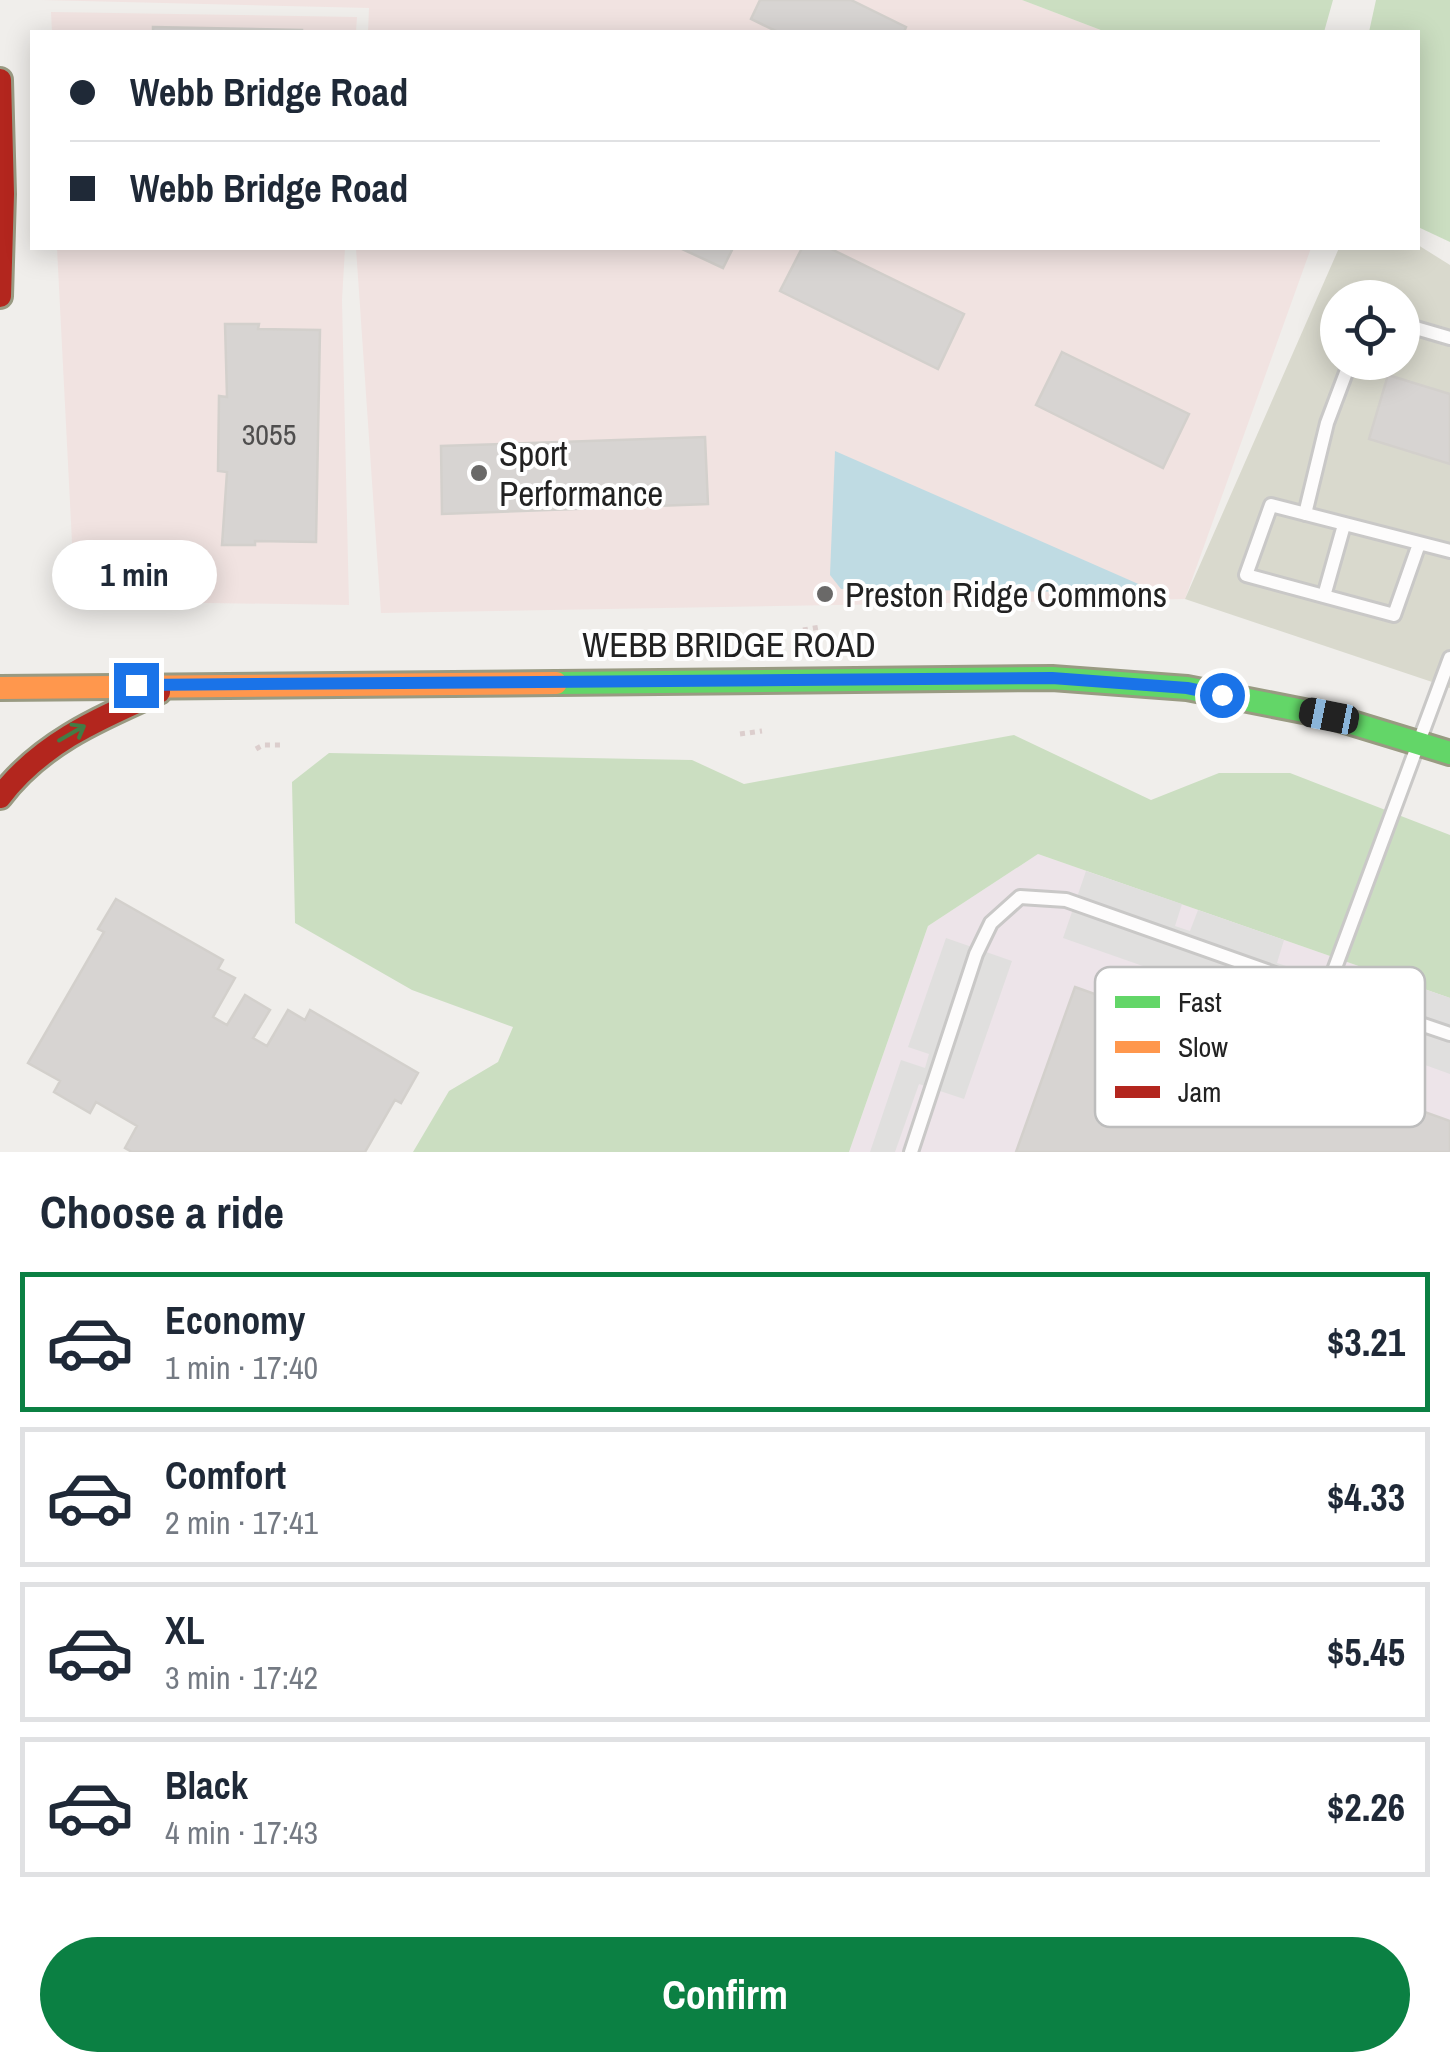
<!DOCTYPE html>
<html lang="en">
<head>
<meta charset="utf-8">
<style>
	:root { --surface:#fff; --page:#f6f6f7; --text:#1f2937; --muted:#747a83; --line:#e0e1e3; --accent:#0b8043 }
	body { margin:0; font-family:"Archivo Narrow",sans-serif; background:var(--page); color:var(--text); height:100vh; display:flex; flex-direction:column; font-size:38px; white-space:nowrap }
	* { box-sizing:border-box; margin:0 }
	p { font-size:32px; color:var(--muted) }
	.icon { flex:none; width:55px; height:55px; fill:none; stroke:currentColor; stroke-width:2; stroke-linecap:round; stroke-linejoin:round }
	.map { position:relative; height:1152px; overflow:hidden }
	.side { display:flex; flex-direction:column; background:var(--surface); flex:1 }
	.side>* { flex:none }
	.banner { position:absolute; left:30px; top:30px; width:1390px; height:220px; border-radius:0px; box-shadow:0 5px 25px #0003; display:grid; align-content:center; height:220px; padding:0 40px; background:var(--surface) }
	.fabs { position:absolute; left:1320px; top:280px; display:grid; gap:20px }
	.fabs a { display:grid; place-items:center; width:100px; height:100px; border-radius:50%; background:var(--surface); box-shadow:0 5px 25px #0003; font-size:50px }
	.end { position:absolute; width:45px; height:45px; margin:-22px; border:12px solid #1a73e8; background:#fff; box-shadow:0 0 0 5px #fff }
	.from { border-radius:50% }
	.bubble { position:absolute; height:70px; border-radius:35px; background:var(--surface); box-shadow:0 5px 25px #0003; font-size:32px; font-weight:700; line-height:70px; text-align:center }
	.car { position:absolute; width:30px; height:60px; margin:-30px -15px; border-radius:12px; box-shadow:0 0 8px 2px #0007; background:linear-gradient(#222 24%,#8ab4d8 0 40%,#222 0 76%,#8ab4d8 0 86%,#222 0) }
	.banner b { display:flex; align-items:center; gap:35px; height:95px; font-size:38px }
	.banner b+b { border-top:2px solid var(--line) }
	.banner i { width:25px; height:25px; background:var(--text) }
	ul { padding:0; list-style:none }
	li { display:flex; align-items:center; gap:30px; height:140px; margin:0 20px 15px; padding:0 20px; border:5px solid var(--line); border-radius:0px }
	li div { flex:1 }
	li b { display:block; font-size:38px }
	li em { font-style:normal; font-weight:700 }
	li.current { border-color:var(--accent) }
	li>.icon { width:90px; height:90px; stroke-width:1.5 }
	h2 { padding:0 40px; font-size:45px; line-height:120px }
	.button { display:flex; gap:20px; margin-top:auto; padding:20px 40px }
	.button a { flex:1; height:115px; border-radius:60px; background:var(--accent); color:#fff; font-size:40px; font-weight:700; line-height:115px; text-align:center }
	.map>svg:first-child { display:block }
	.commercial { fill:#f1e3e1 }
	.industrial { fill:#ede4e9 }
	.construction { fill:#d9d9cd; fill-rule:evenodd }
	.forest { fill:#cbdec1 }
	.parking { fill:#e0dfde }
	.water { fill:#bfdbe3 }
	.building { fill:#d7d4d2; stroke:#d3d0cc; stroke-width:2.5 }
	.lines { fill:none; stroke-linecap:round; stroke-linejoin:round }
	.lane-casing { stroke:#c9c8c7; stroke-width:18 }
	.fast-casing { stroke:#999a82; stroke-width:28 }
	.slow-casing { stroke:#999a82; stroke-width:28 }
	.jam-casing { stroke:#999a82; stroke-width:28 }
	.path { stroke:#dccecd; stroke-width:5; stroke-dasharray:5 5; stroke-linecap:butt }
	.lane { stroke:#fdfcfc; stroke-width:12 }
	.fast { stroke:#63d668; stroke-width:22 }
	.slow { stroke:#ff974d; stroke-width:22 }
	.jam { stroke:#b3261e; stroke-width:22 }
	.oneway { stroke:#427c45 }
	.route { stroke:#1a73e8; stroke-width:12 }
	.poi-dot { fill:#6a6968; stroke:#fff; stroke-width:4 }
	.labels { text-anchor:middle; dominant-baseline:central; stroke-width:8; stroke-linejoin:round; paint-order:stroke }
	.number-label { font-size:30px; fill:#4f4e4e }
	.poi-label { font-size:35px; fill:#222; stroke:#fff; text-anchor:start }
	.street-label { font-size:35px; fill:#222; stroke:#fff }
	.key { fill:#fff; stroke:#bdbdbd; stroke-width:2.5 }
	.key-label { font-size:28px; fill:#222 }
</style>
</head>
<body>
<div class="map">
<svg width="1450" height="1152" viewBox="0 0 1450 1152">
	<rect width="100%" height="100%" fill="#f0eeeb"/>
	<path class="commercial" d="M41,0H1022L1106,32H368L369,8Z
		M51,12L357,17L356,32H52Z
		M57,248H345L342,300L349,605L75,601Z
		M356,248H1311L1185,599L381,613Z"/>
	<path class="industrial" d="M1038,854L1450,998V1152H849L928,926Z"/>
	<path class="construction" d="M1418,245L1450,265V688L1185,599L1339,248H1418ZM1338,298H1402V362H1338Z"/>
	<path class="forest" d="M1022,0H1333L1324,32H1106Z
		M1376,0H1450V242L1418,227V32H1369Z
		M1014,735L1151,800L1219,773H1290L1450,835V998L1038,854L928,926L849,1152H413L449,1091L498,1062L513,1027L412,990L295,923L292,782L329,753L692,760L744,784Z"/>
	<path class="parking" d="M1086,871L1182,904L1175,926L1190,931L1198,910L1284,940L1277,963L1358,990L1366,969L1450,998V1074L1403,1057L1409,1036L1395,1032L1388,1052L1232,998L1239,975L1224,970L1217,992L1063,938Z
		M946,938L1012,961L964,1099L919,1084L895,1152H870L901,1060L925,1068L929,1054L908,1047Z"/>
	<path class="water" d="M835,451L1143,586V593L841,589L830,575Z"/>
	<path class="building" d="M760,0H851L906,27L904,32H778L751,19Z
		M153,27L302,30V32H153Z
		M680,248H733L723,268Z
		M802,248H829L964,314L938,369L780,291Z
		M225,324H259L258,329L320,330L316,542L255,541V545H222L227,472L218,471L219,396L227,397Z
		M1062,352L1189,414L1163,468L1036,405Z
		M1388,375L1450,394V464L1369,439Z
		M705,437L708,504L442,514L441,446Z
		M116,899L223,960L218,969L235,978L213,1017L227,1025L245,995L270,1010L253,1038L267,1046L288,1010L305,1020L310,1010L418,1073L401,1103L395,1100L365,1152H132L125,1148L137,1126L96,1102L90,1113L54,1092L60,1081L28,1063L104,932L98,929Z
		M1075,987L1450,1121V1152H1016Z"/>
	<g class="lines">
		<defs>
			<path id="lane" d="M1402,324L1450,338
				M1305,514L1327,423L1350,362
				M1419,544L1394,615L1246,575L1271,505L1450,551
				M1324,596L1344,525
				M1326,992L1450,1034
				M911,1152L976,954L991,923L1020,897L1066,900L1326,992L1450,658"/>
			<path id="fast" d="M556,683L1052,678L1187,688L1329,716L1450,753"/>
			<path id="slow" d="M0,688L556,683"/>
			<path id="jam" d="M0,80L3,194L0,296
				M0,797C41,743 98,719 159,692"/>
		</defs>
		<use href="#lane" class="lane-casing"/>
		<use href="#fast" class="fast-casing"/>
		<use href="#slow" class="slow-casing"/>
		<use href="#jam" class="jam-casing"/>
		<path class="path" d="M803,630L820,627
			M740,734L762,731
			M256,749L263,745H282"/>
		<use href="#lane" class="lane"/>
		<use href="#fast" class="fast"/>
		<use href="#slow" class="slow"/>
		<use href="#jam" class="jam"/>
	</g>
	<defs><path id="oneway-shaft" d="M-6 0H5M1.5-3L5.5 0L1.5 3" fill="none" stroke-width="1.6" stroke-linecap="round" stroke-linejoin="round" transform="scale(2.5)"/></defs>
	<use class="oneway" href="#oneway-shaft" transform="translate(72 733) rotate(-30)"/>
	<g class="lines">
		<path class="route" d="M136,685L1052,678L1187,688L1222,695"/>
	</g>
	<g class="poi-dot">
		<circle cx="479" cy="473" r="10"/>
		<circle cx="825" cy="594" r="10"/>
	</g>
	<g class="labels">
		<g class="number-label">
			<text x="269" y="434">3055</text>
		</g>
		<g class="poi-label">
			<text x="499" y="453">Sport<tspan x="499" dy="40">Performance</tspan></text>
			<text x="845" y="594">Preston Ridge Commons</text>
		</g>
		<g class="street-label">
			<text x="729" y="644">WEBB BRIDGE ROAD</text>
		</g>
	</g>
	<rect x="1095" y="967" width="330" height="160" rx="15" class="key"/>
	<rect x="1115" y="996" width="45" height="12" fill="#63d668"/>
	<rect x="1115" y="1041" width="45" height="12" fill="#ff974d"/>
	<rect x="1115" y="1086" width="45" height="12" fill="#b3261e"/>
	<g class="key-label">
		<text x="1178" y="1012">Fast</text>
		<text x="1178" y="1057">Slow</text>
		<text x="1178" y="1102">Jam</text>
	</g>
</svg>
<div class="fabs">
<a><svg class="icon" aria-label="locate" viewBox="0 0 24 24"><circle cx="12" cy="12" r="6"/><path d="M12 2v4M12 18v4M2 12h4M18 12h4"/></svg></a>
</div>
<i class="end from" style="left:1222px;top:695px"></i>
<i class="end" style="left:136px;top:685px"></i>
<div class="bubble" style="left:52px;top:540px;width:165px">1 min</div>
<i class="car" style="left:1329px;top:716px;rotate:281deg"></i>
<div class="banner">
<b><i class="from"></i>Webb Bridge Road</b>
<b><i></i>Webb Bridge Road</b>
</div>
</div>
<section class="side">
<h2>Choose a ride</h2>
<ul>
<li class="current"><svg class="icon" aria-label="car" viewBox="0 0 24 24"><path d="M5 17H2v-5l4-1 3-4h7l3 4 3 1v5h-3M9 17h6M6 11h13"/><circle cx="7" cy="17" r="2"/><circle cx="17" cy="17" r="2"/></svg><div><b>Economy</b><p>1 min · 17:40</p></div><em>$3.21</em></li>
<li><svg class="icon" aria-label="car" viewBox="0 0 24 24"><path d="M5 17H2v-5l4-1 3-4h7l3 4 3 1v5h-3M9 17h6M6 11h13"/><circle cx="7" cy="17" r="2"/><circle cx="17" cy="17" r="2"/></svg><div><b>Comfort</b><p>2 min · 17:41</p></div><em>$4.33</em></li>
<li><svg class="icon" aria-label="car" viewBox="0 0 24 24"><path d="M5 17H2v-5l4-1 3-4h7l3 4 3 1v5h-3M9 17h6M6 11h13"/><circle cx="7" cy="17" r="2"/><circle cx="17" cy="17" r="2"/></svg><div><b>XL</b><p>3 min · 17:42</p></div><em>$5.45</em></li>
<li><svg class="icon" aria-label="car" viewBox="0 0 24 24"><path d="M5 17H2v-5l4-1 3-4h7l3 4 3 1v5h-3M9 17h6M6 11h13"/><circle cx="7" cy="17" r="2"/><circle cx="17" cy="17" r="2"/></svg><div><b>Black</b><p>4 min · 17:43</p></div><em>$2.26</em></li>
</ul>
<div class="button"><a>Confirm</a></div>
</section>
</body>
</html>
